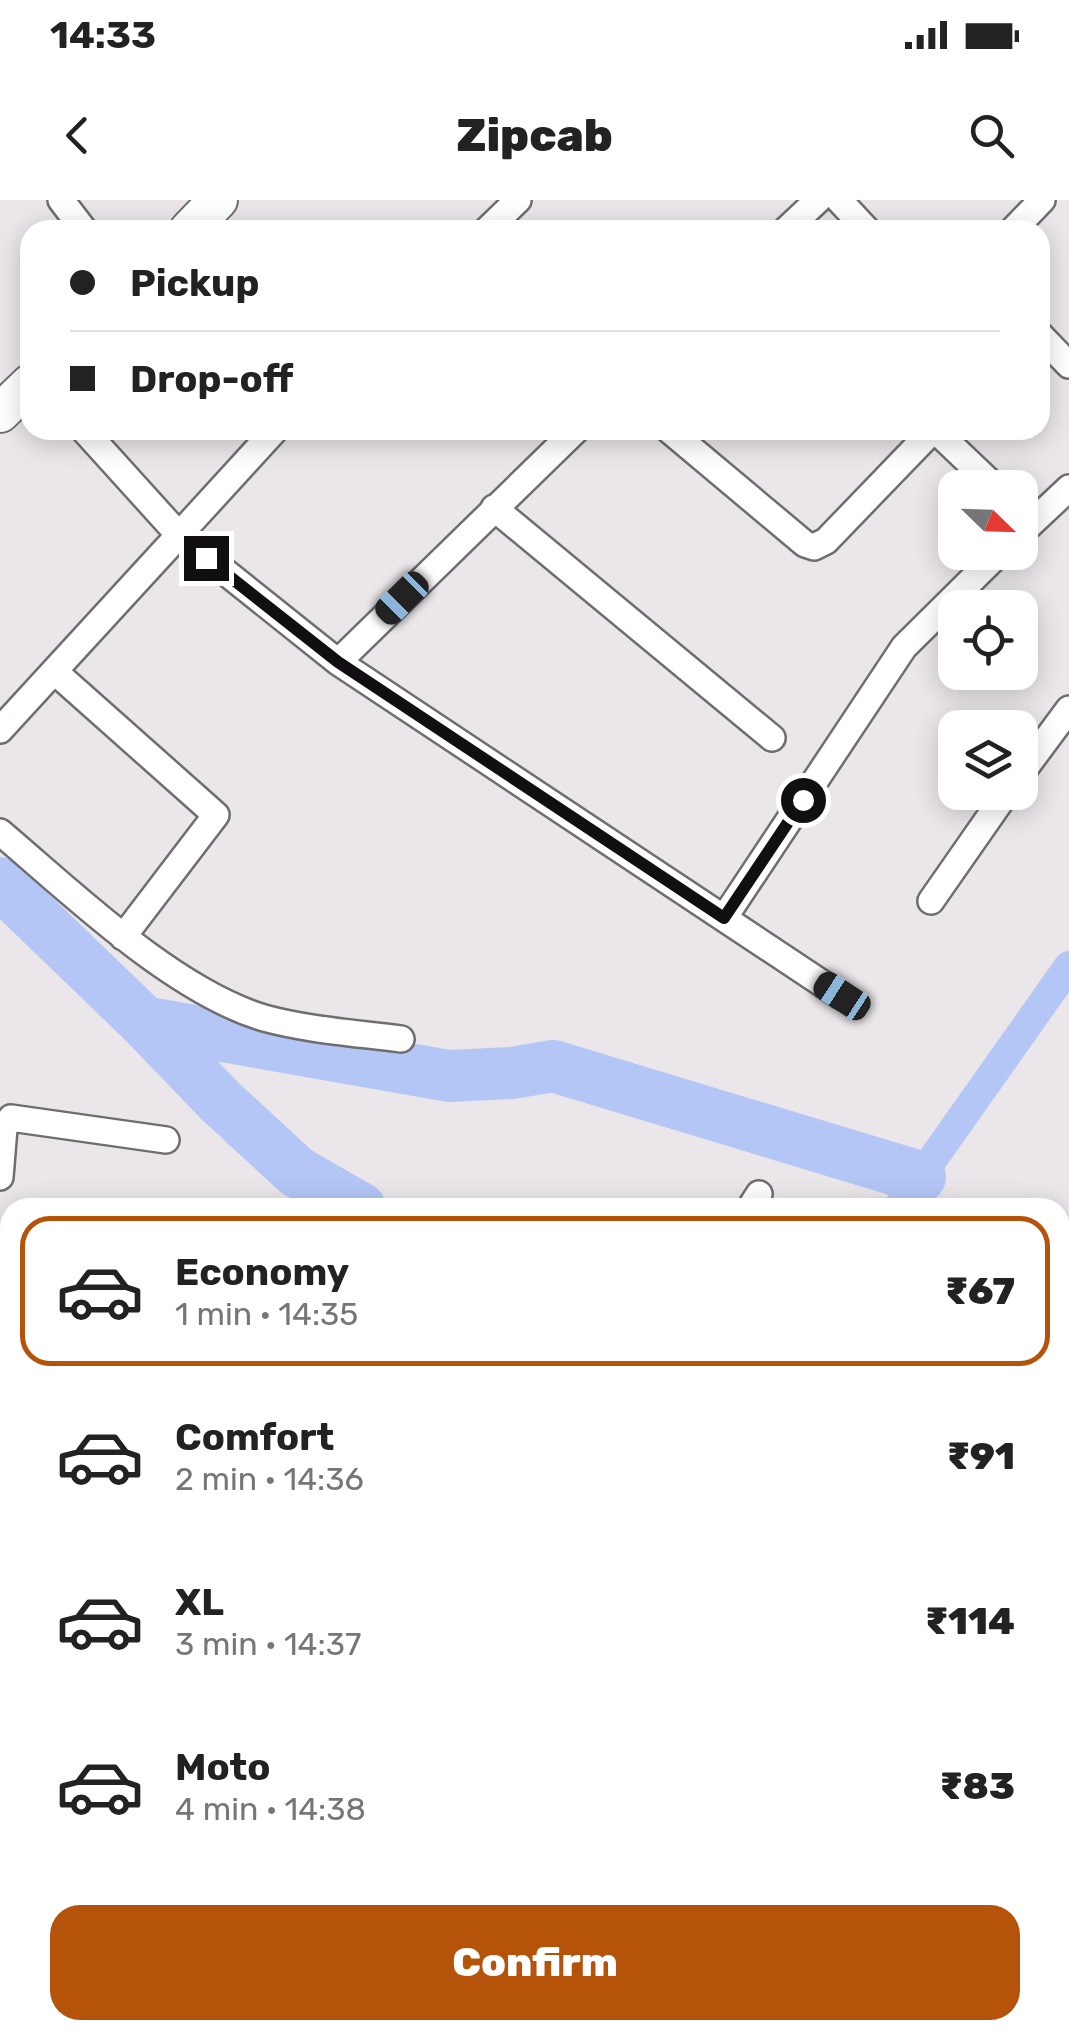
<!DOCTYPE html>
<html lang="en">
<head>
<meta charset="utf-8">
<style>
	:root { --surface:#fff; --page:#f6f6f6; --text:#222; --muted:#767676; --line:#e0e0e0; --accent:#b45309 }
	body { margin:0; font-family:Rubik,sans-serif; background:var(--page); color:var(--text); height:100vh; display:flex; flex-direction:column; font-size:38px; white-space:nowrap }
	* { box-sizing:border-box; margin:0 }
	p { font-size:32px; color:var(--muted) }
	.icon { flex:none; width:55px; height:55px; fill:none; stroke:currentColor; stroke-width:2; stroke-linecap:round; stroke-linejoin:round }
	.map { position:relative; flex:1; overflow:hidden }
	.sheet { position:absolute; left:0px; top:998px; width:1070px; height:842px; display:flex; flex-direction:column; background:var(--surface); border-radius:30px 30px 0 0; box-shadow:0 5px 25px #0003 }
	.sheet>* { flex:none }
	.hud { position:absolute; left:20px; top:20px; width:1030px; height:220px; border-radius:30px; box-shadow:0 5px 25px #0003; display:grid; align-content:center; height:220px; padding:0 50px; background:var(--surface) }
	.needle { width:65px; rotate:113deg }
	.controls { position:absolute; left:938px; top:270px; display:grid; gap:20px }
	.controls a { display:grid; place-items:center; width:100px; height:100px; border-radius:20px; background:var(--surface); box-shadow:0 5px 25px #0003; font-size:50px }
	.end { position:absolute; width:45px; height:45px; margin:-22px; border:12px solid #110f11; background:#fff; box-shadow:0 0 0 5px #fff }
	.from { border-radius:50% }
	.car { position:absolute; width:30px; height:60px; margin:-30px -15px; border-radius:12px; box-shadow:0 0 8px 2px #0007; background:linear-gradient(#222 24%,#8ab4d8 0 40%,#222 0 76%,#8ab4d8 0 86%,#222 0) }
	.hud b { display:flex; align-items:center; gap:35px; height:95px; font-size:38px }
	.hud b+b { border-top:2px solid var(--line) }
	.hud i { width:25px; height:25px; background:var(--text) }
	ul { padding:18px 0 0; list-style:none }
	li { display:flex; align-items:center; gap:30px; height:150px; margin:0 20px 15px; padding:0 30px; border:5px solid transparent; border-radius:30px }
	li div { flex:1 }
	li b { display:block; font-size:38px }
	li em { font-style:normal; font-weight:800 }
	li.selected { border-color:var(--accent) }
	li>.icon { width:90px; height:90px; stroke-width:1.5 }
	.action { display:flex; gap:20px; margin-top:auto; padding:20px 50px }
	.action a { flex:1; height:115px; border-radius:30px; background:var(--accent); color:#fff; font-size:40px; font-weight:800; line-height:115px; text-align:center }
	.status { display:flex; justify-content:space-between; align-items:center; height:70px; padding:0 50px; background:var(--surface); direction:ltr }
	.status svg { height:28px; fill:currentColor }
	header { display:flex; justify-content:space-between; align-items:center; height:130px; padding:0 50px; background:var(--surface); font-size:45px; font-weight:800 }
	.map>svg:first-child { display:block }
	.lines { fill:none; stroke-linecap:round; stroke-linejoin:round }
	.canal { stroke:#b3c6f5; stroke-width:30 }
	.river { stroke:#b3c6f5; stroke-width:52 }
	.lane-casing { stroke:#706d70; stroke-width:18 }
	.street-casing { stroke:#706d70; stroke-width:30 }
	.secondary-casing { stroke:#706d70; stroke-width:42 }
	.lane { stroke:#fff; stroke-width:12 }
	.street { stroke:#fff; stroke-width:25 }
	.secondary { stroke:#fff; stroke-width:38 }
	.route { stroke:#110f11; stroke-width:12 }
</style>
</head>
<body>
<div class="status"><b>14:33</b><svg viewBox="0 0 49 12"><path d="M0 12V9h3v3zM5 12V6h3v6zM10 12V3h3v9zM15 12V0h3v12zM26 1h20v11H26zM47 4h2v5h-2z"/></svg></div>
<header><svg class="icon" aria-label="back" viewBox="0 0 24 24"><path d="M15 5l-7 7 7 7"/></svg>Zipcab<svg class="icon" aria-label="search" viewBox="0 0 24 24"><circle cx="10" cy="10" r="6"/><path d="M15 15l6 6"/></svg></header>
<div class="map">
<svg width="1069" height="1838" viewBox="0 0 1069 1838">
	<rect width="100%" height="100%" fill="#eae6ea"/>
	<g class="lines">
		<path class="canal" d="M898,1008L1069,766
			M310,1838L315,1830"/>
		<path class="river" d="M0,683L144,822L449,876L511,873L553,866L920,977
			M144,822L220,901L297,972L360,1008"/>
		<defs>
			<path id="lane" d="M0,1637H10
				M842,1838L845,1830"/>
			<path id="street" d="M61,0L84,30
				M839,0L867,30
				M487,30L518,0
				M786,30L818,0
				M1013,30L1042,0
				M1040,135L1069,165
				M275,230L179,335L338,462L841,796
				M669,230L805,344L814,347L826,341L933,230
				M935,230L996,288
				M494,308L772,538
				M1020,334L1069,288
				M338,462L576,230
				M54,471L216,615L123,737
				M0,530L179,335L84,230
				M1020,575L1069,509
				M0,632C72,693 173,791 264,818C308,830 355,833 401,839
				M931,701L1007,592
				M724,718L904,447L1000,352
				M0,977L4,928L11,918L166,940
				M750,1008L759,994
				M0,1198L10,1205
				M133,1838L140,1830
				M422,1838L429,1830"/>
			<path id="secondary" d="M189,30L218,0
				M0,213L30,184"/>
		</defs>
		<use href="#lane" class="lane-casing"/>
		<use href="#street" class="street-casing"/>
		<use href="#secondary" class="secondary-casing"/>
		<use href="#lane" class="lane"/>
		<use href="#street" class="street"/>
		<use href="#secondary" class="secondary"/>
	</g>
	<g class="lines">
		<path class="route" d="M206,358L338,462L724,718L803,600"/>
	</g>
</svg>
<div class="controls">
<a><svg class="needle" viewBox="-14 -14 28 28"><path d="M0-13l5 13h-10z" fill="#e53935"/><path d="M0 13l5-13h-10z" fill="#767676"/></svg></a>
<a><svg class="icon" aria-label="locate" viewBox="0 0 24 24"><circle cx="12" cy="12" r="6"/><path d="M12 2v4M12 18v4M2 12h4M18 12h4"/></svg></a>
<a><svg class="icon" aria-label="layers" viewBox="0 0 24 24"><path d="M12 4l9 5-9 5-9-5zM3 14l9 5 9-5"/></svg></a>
</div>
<i class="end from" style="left:803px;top:600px"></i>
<i class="end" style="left:206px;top:358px"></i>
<i class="car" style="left:402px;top:398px;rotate:225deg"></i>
<i class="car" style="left:842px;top:796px;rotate:303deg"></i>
<div class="hud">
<b><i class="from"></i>Pickup</b>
<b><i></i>Drop-off</b>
</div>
<section class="sheet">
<ul>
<li class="selected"><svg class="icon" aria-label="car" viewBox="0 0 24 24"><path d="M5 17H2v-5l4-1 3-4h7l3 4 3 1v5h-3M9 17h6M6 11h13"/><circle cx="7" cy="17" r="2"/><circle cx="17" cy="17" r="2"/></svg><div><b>Economy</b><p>1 min · 14:35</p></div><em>₹67</em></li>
<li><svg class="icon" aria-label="car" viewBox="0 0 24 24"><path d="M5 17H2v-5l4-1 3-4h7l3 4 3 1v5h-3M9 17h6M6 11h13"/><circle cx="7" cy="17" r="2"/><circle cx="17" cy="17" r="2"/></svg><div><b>Comfort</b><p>2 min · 14:36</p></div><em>₹91</em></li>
<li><svg class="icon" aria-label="car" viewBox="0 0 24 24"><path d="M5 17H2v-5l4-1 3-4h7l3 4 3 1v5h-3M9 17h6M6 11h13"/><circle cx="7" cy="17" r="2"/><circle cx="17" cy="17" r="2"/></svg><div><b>XL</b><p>3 min · 14:37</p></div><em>₹114</em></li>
<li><svg class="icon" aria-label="car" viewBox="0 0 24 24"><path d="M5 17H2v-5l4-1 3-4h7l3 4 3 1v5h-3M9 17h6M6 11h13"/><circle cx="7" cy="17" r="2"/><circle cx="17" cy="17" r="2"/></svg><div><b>Moto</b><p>4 min · 14:38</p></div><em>₹83</em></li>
</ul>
<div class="action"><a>Confirm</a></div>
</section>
</div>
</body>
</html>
